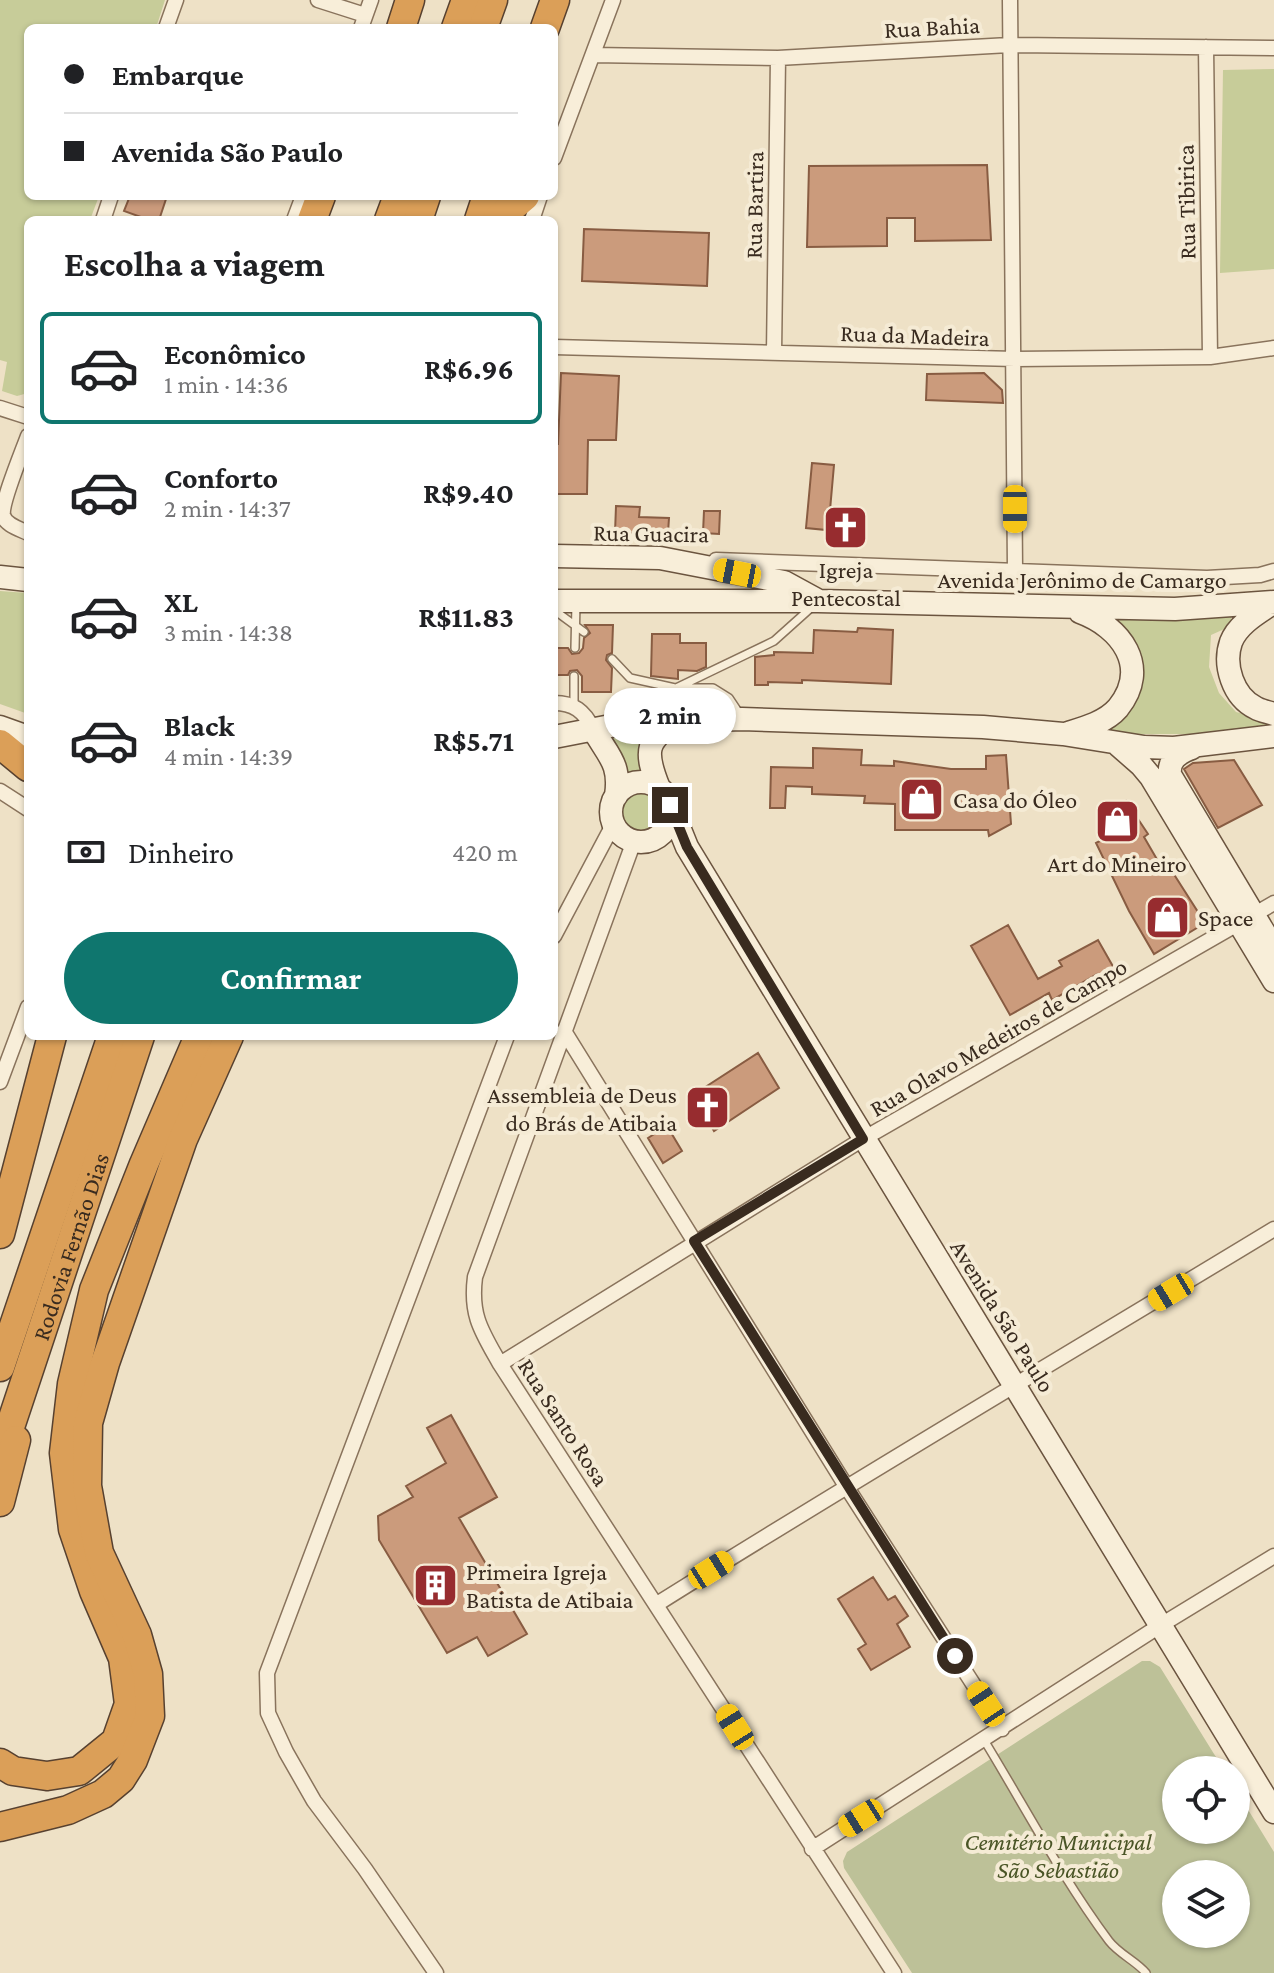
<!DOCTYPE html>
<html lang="pt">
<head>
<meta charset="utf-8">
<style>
	:root { --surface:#fff; --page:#f2f2f2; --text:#202124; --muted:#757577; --line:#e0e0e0; --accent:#0f766e }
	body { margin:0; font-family:"Crimson Pro",serif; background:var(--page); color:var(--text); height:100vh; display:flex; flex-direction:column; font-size:30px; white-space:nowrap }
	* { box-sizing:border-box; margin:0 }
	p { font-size:26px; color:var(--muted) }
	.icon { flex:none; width:44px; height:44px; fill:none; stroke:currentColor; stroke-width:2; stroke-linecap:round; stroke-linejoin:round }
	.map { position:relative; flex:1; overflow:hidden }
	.sheet { position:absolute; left:24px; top:216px; width:534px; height:824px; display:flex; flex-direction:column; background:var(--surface); border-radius:12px; box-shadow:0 2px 6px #0004 }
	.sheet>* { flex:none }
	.hud { position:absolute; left:24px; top:24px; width:534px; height:176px; border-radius:12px; box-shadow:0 2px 6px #0004; display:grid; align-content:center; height:176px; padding:0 40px; background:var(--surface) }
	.controls { position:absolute; left:1162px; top:1756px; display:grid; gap:16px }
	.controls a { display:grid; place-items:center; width:88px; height:88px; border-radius:50%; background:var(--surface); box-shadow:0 2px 6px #0004; font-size:40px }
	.end { position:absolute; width:36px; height:36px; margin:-18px; border:10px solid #392b1f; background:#fff; box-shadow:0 0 0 4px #fff }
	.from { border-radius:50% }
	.bubble { position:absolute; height:56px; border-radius:28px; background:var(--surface); box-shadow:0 2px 6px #0004; font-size:26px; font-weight:700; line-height:56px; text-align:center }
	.car { position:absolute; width:24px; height:48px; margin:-24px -12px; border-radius:10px; box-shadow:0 0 6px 2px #0007; background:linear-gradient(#f5c518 24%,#345 0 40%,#f5c518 0 76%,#345 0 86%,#f5c518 0) }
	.hud b { display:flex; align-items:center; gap:28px; height:76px; font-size:30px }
	.hud b+b { border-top:2px solid var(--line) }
	.hud i { width:20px; height:20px; background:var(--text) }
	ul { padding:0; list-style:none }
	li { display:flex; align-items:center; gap:24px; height:112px; margin:0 16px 12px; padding:0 24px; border:4px solid transparent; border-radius:12px }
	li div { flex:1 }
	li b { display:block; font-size:30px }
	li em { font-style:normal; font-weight:700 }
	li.current { border-color:var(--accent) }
	li>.icon { width:72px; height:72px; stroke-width:1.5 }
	h2 { padding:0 40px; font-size:36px; line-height:96px }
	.pay { display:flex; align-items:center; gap:20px; height:88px; padding:0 40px; font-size:30px }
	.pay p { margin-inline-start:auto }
	.action { display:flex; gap:16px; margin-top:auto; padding:16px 40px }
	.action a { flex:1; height:92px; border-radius:48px; background:var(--accent); color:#fff; font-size:32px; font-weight:700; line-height:92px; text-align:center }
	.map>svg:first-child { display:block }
	.green { fill:#c7cc99 }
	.cemetery { fill:#bdc198; fill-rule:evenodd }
	.building { fill:#cb9b7c; stroke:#885c42; stroke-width:2 }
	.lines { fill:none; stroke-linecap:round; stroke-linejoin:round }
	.lane-casing { stroke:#89735c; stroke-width:10 }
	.street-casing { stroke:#89735c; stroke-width:17 }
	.secondary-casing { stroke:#6b543f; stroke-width:25 }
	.highway-casing { stroke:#574130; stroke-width:31 }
	.lane { stroke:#f8eed9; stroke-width:7 }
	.street { stroke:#f8eed9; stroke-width:14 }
	.secondary { stroke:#f8eed9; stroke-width:22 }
	.highway { stroke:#db9f58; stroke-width:28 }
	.route { stroke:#392b1f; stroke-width:10 }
	.labels { text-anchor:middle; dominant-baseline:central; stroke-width:8; stroke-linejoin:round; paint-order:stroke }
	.street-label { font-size:24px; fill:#392b1f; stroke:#f5ebd5 }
	.poi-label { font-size:24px; fill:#392b1f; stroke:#f5ebd5; text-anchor:start }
	.park-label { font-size:24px; font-style:italic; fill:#4a5526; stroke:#f5ebd5 }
</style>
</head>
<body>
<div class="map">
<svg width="1274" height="1973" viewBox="0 0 1274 1973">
	<rect width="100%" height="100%" fill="#eee1c6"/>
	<path class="green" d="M0,0H165L156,28H28V196H99L90,220H28V393L17,396L2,391L7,362L0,360Z
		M1274,69V269L1220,273L1223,70Z
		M0,591L28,593V714L0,704Z
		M1112,614L1231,616V626L1211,635L1209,667L1219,693L1236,712L1267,720L1266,725L1194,734H1106L1101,728C1110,722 1121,717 1128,710C1155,685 1144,636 1112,623Z
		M650,730L649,781H632L623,786L603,739Z
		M633,790C664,789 674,822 643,834C622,830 609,802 633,790Z"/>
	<path class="cemetery" d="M1142,1661H1150L1160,1667L1224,1770H1176V1830H1236V1790L1274,1852V1973H912L844,1868L843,1861L847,1852ZM1176,1874H1236V1934H1176Z"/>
	<path class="building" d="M987,165L991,240L915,241V218H887V246L807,247L809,166Z
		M130,196H167L159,220H149L124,211Z
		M584,229L709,233L707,286L582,281Z
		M561,373L619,376L616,440H588L587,494H554V444H558Z
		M984,373L1002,390L1003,403L926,400L927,374Z
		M812,463L834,465L830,510L856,511L854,543L835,542L836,531L806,528Z
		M616,506L640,507L639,517L669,518L668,533H615Z
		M704,511H720L719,534L703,533Z
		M585,625H613L612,653L607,655L606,660L612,668L611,692H582V676L577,670L570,671L568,675H554V648H568L572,654L579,653L583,648L584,638L590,633Z
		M858,628L893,630L891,684L802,680V683L768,682V685H755V657L774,655V652L813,653L814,630L857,632Z
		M652,634H680V643H706V667L697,671L678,670V679L651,676Z
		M813,748L862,750L861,765L894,766V761L951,769H986V756L1006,755L1011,824L989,836L988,830H895V804L864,803L865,796L812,794V787L786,786L785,808H770L771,767L813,768Z
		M1234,760L1262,805L1218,828L1184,769L1193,763Z
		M1126,801L1148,834L1144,837L1162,868L1168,865L1205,923L1154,954L1129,911L1096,843L1117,832L1106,814Z
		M1008,925L1038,979L1062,966L1059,961L1098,940L1115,970L1100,979L1097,974L1052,1000L1049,993L1010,1015L971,946Z
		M758,1053L779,1088L714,1131L693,1095Z
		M667,1126L682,1151L663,1163L648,1138Z
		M451,1415L497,1497L459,1518L527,1634L488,1656L477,1637L447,1653L379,1540L378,1516L413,1497L406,1486L446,1463L427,1428Z
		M873,1577L888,1600L895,1596L908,1616L897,1624L910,1647L871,1670L858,1649L866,1644L838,1599Z"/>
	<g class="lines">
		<defs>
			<path id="lane" d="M554,610L584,632
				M575,648L576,603
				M612,659L630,678L675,688H713L729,698L739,713
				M574,705V676
				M620,715L774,641L813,606
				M984,1740C1025,1807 1062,1878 1109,1941C1119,1954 1136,1961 1146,1973"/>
			<path id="street" d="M318,0L365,15
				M1010,0L1015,569
				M166,28L176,0
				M361,28L371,0
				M1206,47L1210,357
				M593,55L778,58L1009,45L1274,48
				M554,158L613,0
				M103,220L111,196
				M294,220L303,196
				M532,220L540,196
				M554,347L1015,359L1210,357L1274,348
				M774,353L778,58
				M0,408L28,417
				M28,436C23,450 1,503 3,515C5,525 20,529 28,533
				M716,560L1207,578L1260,575L1274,571
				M554,703C574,703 584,711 593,729
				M0,791L28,809
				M634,841L475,1277C470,1316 482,1332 500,1364L894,1973
				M554,936L614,823
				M564,1031L846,1486L1002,1729
				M0,1082L28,1007
				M500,1364L863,1139L1274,903
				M657,1604C861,1476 1068,1354 1274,1229
				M812,1849L1161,1625L1274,1556
				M436,1973L365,1869L314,1801L286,1752L268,1713L267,1673L507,1036"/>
			<path id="secondary" d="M554,556L660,558L784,582L817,600
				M0,577L28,580
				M554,601H818L1175,609L1274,602
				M1273,603C1258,613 1238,624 1231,642C1223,665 1233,697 1256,708C1261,711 1268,712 1274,714
				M0,727L28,737
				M593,729C608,756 621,763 616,796
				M1068,733C1085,728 1106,722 1118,708C1151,667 1121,627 1080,612
				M554,737L626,723L742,719L983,727L1063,734L1144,747L1174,748L1274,736
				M1117,744L1141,765L1151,777L1274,981
				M1192,748C1178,753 1168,760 1170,775L1274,949
				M611 812a30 30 0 1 1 60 0a30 30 0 1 1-60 0Z
				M659,788C644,751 645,740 680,719
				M670,805L687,847L1274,1812"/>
			<g id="highway">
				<path d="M401,28L410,0"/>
				<path d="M456,28L466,0"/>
				<path d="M483,28L493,0"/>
				<path d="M545,28L555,0"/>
				<path d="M312,220L321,196"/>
				<path d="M389,220L398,196"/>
				<path d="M418,220L426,196"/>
				<path d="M479,220L487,196"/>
				<path d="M497,220L525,196"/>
				<path d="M0,744L28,767"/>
				<path d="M0,1234L52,1036"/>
				<path d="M0,1367L112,1036"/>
				<path id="s1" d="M0,1457L140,1036"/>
				<path d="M0,1502L16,1440"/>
				<path d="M0,1763L13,1771L47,1776L79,1771L116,1741L129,1704L123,1658L94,1591L73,1529L64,1453L72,1384L94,1290L144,1164L199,1036"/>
				<path d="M0,1827L68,1810L103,1794L121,1779L133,1760L150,1716L148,1674L137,1635L99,1553L87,1486L88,1423L105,1363L183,1139L229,1036"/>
			</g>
		</defs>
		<use href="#lane" class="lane-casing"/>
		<use href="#street" class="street-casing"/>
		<use href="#secondary" class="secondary-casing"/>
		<use href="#highway" class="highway-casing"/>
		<use href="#lane" class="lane"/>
		<use href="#street" class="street"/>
		<use href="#secondary" class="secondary"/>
		<use href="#highway" class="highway"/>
	</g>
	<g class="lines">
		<path class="route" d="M670,805L687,847L863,1139L694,1241L955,1656"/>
	</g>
	<defs>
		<symbol id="church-square" viewBox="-11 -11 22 22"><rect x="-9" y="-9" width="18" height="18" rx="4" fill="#972c2f" stroke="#f5ebd5"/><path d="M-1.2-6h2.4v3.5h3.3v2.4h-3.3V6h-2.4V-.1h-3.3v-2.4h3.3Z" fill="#fff"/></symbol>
		<symbol id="shop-square" viewBox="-11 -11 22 22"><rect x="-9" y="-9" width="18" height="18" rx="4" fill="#972c2f" stroke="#f5ebd5"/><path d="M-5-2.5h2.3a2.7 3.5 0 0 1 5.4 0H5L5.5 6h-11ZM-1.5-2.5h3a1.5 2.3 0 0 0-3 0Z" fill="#fff"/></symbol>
		<symbol id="building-square" viewBox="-11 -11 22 22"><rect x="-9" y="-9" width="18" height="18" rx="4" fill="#972c2f" stroke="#f5ebd5"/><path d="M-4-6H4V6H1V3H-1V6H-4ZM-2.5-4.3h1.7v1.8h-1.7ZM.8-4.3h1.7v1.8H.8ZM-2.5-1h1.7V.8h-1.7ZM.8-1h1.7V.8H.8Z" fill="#fff"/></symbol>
	</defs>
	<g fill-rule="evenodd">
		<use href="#church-square" x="820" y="502" width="51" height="51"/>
		<use href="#shop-square" x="896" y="774" width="51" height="51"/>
		<use href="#shop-square" x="1092" y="796" width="51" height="51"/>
		<use href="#shop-square" x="1142" y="892" width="51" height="51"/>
		<use href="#church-square" x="682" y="1082" width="51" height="51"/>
		<use href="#building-square" x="410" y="1560" width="51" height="51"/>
	</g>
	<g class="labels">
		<g class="street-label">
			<text transform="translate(932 27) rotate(-3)">Rua Bahia</text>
			<text transform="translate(1186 202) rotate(-91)">Rua Tibirica</text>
			<text transform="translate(754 205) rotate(-89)">Rua Bartira</text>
			<text transform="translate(915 335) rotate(2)">Rua da Madeira</text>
			<text transform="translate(651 533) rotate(1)">Rua Guacira</text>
			<text x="1082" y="579">Avenida Jerônimo de Camargo</text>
			<text transform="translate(998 1037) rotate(-30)">Rua Olavo Medeiros de Campo</text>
			<text stroke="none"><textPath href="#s1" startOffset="222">Rodovia Fernão Dias</textPath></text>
			<text transform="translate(1003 1316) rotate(58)">Avenida São Paulo</text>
			<text transform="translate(564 1422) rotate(57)">Rua Santo Rosa</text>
		</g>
		<g class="poi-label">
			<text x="846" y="569" text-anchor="middle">Igreja<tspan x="846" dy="28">Pentecostal</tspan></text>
			<text x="953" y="799">Casa do Óleo</text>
			<text x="1117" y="863" text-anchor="middle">Art do Mineiro</text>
			<text x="1198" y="917">Space</text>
			<text x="677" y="1094" text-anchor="end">Assembleia de Deus<tspan x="677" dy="28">do Brás de Atibaia</tspan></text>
			<text x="466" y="1571">Primeira Igreja<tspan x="466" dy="28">Batista de Atibaia</tspan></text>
		</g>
		<g class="park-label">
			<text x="1058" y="1841">Cemitério Municipal<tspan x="1058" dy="28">São Sebastião</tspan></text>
		</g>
	</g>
</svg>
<div class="controls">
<a><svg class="icon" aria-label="locate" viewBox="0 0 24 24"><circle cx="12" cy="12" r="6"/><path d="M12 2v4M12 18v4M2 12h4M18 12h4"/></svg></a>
<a><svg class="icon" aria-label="layers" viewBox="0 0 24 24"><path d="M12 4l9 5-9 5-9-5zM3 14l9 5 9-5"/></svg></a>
</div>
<i class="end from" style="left:955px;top:1656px"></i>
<i class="end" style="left:670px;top:805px"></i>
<div class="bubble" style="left:604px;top:688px;width:132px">2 min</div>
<i class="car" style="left:1015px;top:509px;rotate:180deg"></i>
<i class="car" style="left:737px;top:573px;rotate:281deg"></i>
<i class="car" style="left:1171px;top:1292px;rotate:239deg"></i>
<i class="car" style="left:711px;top:1570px;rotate:58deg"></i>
<i class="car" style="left:986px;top:1704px;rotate:327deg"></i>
<i class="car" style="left:735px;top:1727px;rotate:328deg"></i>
<i class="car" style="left:861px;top:1818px;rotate:238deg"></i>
<div class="hud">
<b><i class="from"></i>Embarque</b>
<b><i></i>Avenida São Paulo</b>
</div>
<section class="sheet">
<h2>Escolha a viagem</h2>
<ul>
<li class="current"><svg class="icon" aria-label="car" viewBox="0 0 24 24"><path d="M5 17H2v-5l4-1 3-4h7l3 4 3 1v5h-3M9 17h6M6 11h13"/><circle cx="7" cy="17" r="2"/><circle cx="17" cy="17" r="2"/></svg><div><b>Econômico</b><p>1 min · 14:36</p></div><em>R$6.96</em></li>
<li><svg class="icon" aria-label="car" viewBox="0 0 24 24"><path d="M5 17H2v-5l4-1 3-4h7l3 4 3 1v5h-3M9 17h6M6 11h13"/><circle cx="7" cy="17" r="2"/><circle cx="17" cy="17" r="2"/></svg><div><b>Conforto</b><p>2 min · 14:37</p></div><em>R$9.40</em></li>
<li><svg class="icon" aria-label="car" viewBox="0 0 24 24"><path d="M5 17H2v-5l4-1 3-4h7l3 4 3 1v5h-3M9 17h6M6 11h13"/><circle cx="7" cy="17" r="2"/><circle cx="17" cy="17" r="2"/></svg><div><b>XL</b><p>3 min · 14:38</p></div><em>R$11.83</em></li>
<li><svg class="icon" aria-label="car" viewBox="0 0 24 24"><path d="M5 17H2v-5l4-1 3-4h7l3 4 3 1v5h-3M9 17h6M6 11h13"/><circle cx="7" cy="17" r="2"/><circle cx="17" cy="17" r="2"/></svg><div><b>Black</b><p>4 min · 14:39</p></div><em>R$5.71</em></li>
</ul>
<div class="pay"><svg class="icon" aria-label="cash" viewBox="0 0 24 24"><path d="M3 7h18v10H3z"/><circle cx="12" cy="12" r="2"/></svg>Dinheiro<p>420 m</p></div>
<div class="action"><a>Confirmar</a></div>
</section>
</div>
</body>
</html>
